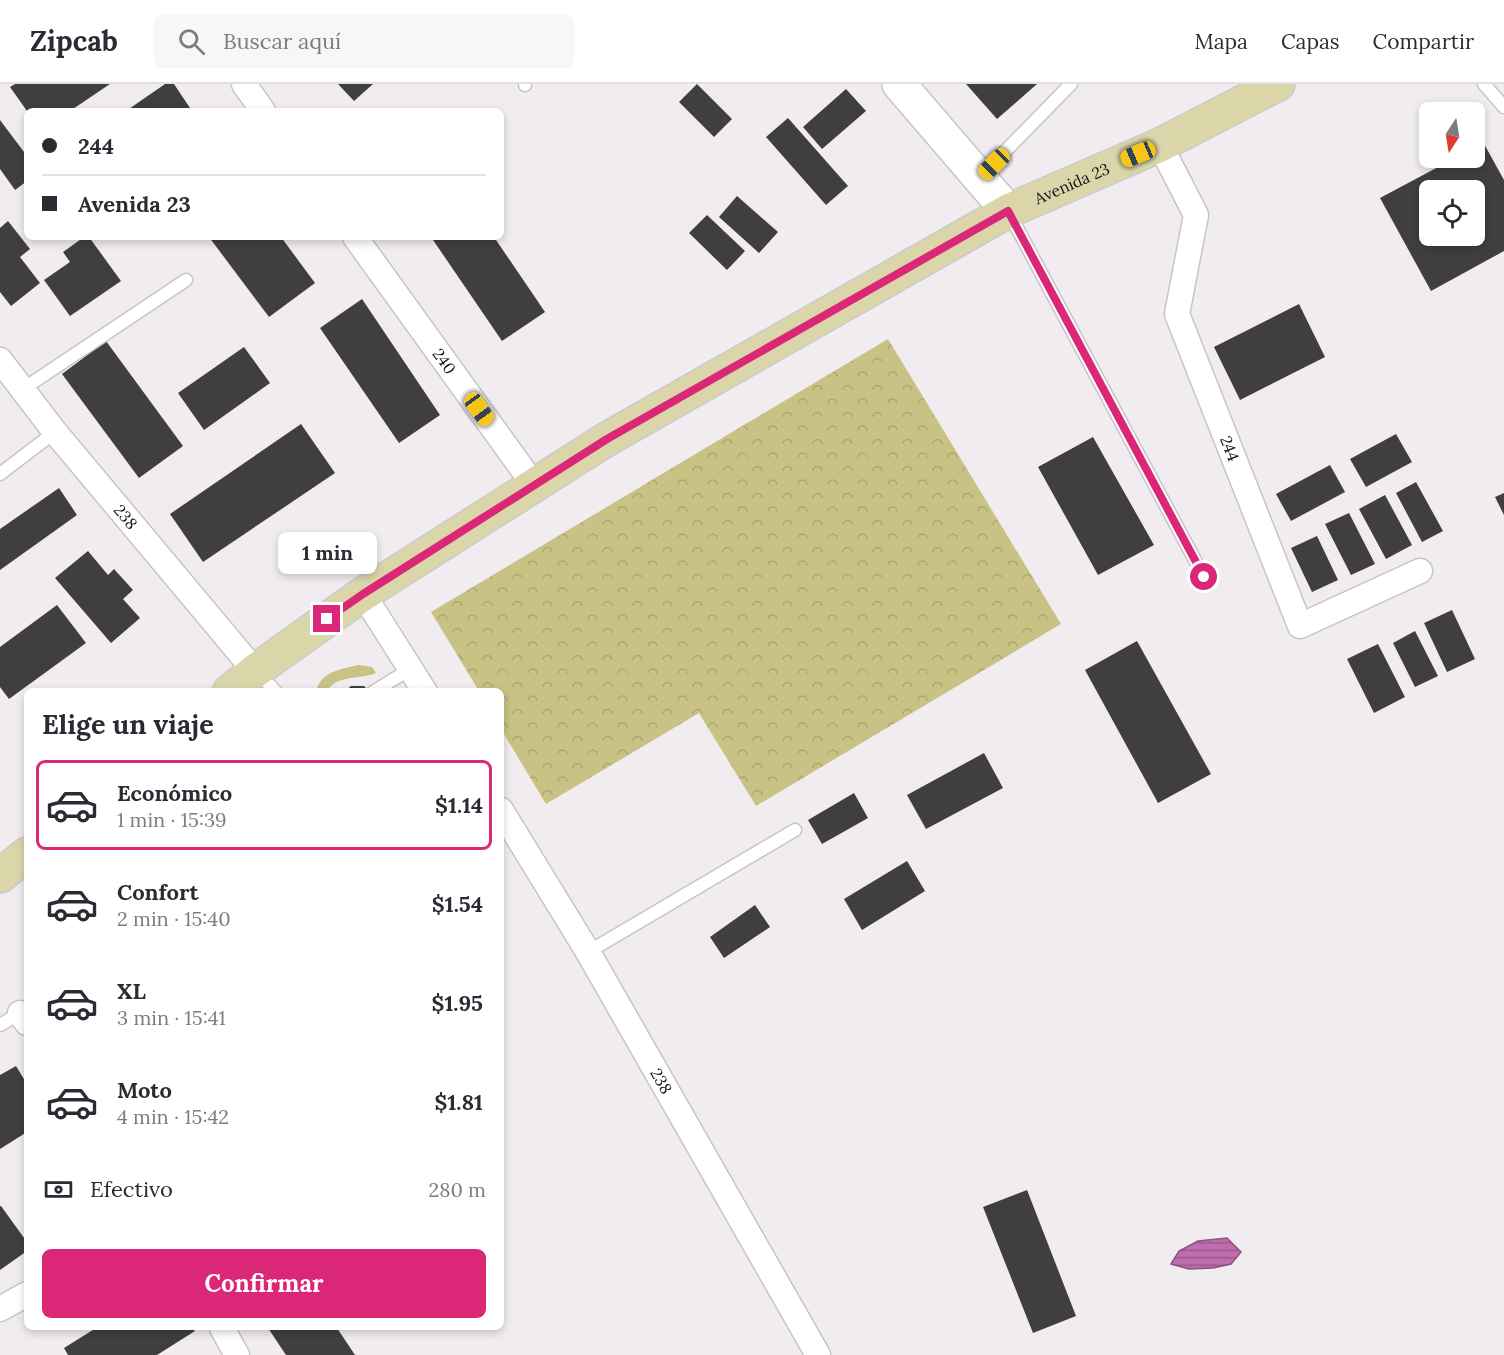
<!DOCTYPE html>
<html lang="es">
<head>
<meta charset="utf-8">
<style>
	:root { --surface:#fff; --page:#f7f7f7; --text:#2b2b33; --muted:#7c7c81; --line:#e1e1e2; --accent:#db2777 }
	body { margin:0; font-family:Lora,serif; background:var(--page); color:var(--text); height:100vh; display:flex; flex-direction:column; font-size:22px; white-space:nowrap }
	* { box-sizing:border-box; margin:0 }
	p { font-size:20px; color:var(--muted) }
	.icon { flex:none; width:33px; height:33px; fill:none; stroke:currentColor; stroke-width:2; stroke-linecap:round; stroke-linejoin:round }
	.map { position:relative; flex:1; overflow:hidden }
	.drawer { position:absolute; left:24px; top:604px; width:480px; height:642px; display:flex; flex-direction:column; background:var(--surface); border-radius:9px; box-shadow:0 3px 9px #0003 }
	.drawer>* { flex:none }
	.banner { position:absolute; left:24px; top:24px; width:480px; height:132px; border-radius:9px; box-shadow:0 3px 9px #0003; display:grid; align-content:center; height:132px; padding:0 18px; background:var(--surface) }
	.needle { width:39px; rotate:192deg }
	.tools { position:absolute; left:1419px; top:18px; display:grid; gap:12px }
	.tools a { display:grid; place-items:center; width:66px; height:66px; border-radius:9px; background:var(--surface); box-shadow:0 3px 9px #0003; font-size:30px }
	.end { position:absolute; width:27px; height:27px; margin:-14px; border:8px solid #db2777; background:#fff; box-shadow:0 0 0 3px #fff }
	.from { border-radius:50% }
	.bubble { position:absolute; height:42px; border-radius:9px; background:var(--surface); box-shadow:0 3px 9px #0003; font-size:20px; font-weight:700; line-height:42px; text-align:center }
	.car { position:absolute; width:18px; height:36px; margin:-18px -9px; border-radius:8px; box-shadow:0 0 4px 2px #0007; background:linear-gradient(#f5c518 24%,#345 0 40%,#f5c518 0 76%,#345 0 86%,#f5c518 0) }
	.banner b { display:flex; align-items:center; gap:21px; height:57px; font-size:22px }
	.banner b+b { border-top:2px solid var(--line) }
	.banner i { width:15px; height:15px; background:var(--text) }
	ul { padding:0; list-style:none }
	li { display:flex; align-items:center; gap:18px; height:90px; margin:0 12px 9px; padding:0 6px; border:3px solid transparent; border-radius:9px }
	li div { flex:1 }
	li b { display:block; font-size:22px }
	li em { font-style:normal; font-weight:700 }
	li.current { border-color:var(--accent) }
	li>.icon { width:54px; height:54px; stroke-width:1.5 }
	h2 { padding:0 18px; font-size:27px; line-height:72px }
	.pay { display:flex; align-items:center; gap:15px; height:66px; padding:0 18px; font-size:22px }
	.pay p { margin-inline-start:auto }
	.action { display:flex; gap:12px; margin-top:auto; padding:12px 18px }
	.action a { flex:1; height:69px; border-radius:9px; background:var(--accent); color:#fff; font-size:24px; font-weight:700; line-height:69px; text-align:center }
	header { display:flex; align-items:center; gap:36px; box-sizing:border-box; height:84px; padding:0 30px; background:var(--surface); border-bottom:2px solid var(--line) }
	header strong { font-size:28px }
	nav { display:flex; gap:33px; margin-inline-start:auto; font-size:21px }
	.search { width:420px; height:54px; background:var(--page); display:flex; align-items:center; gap:15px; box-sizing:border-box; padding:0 21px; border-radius:9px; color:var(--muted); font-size:22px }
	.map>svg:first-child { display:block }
	.green { fill:#c8c285 }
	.forest { fill:url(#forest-crowns) }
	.water { fill:url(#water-rules); stroke:#8b537f; stroke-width:1.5 }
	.building { fill:#413e41; fill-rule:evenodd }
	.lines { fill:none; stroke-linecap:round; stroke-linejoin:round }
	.lane-casing { stroke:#c8c5c7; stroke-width:15 }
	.street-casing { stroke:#c8c5c7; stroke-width:27 }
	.secondary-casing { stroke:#c8c5c7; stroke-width:36 }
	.primary-casing { stroke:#cccbcc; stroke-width:36 }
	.lane { stroke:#fff; stroke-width:12 }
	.street { stroke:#fff; stroke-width:24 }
	.secondary { stroke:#fff; stroke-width:33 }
	.primary { stroke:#dbd6aa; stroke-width:33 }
	.route { stroke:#db2777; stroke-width:8 }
	.labels { text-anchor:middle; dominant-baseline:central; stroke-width:6; stroke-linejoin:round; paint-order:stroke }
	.street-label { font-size:16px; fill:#151415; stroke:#fdfafc }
</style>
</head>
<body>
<header>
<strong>Zipcab</strong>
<div class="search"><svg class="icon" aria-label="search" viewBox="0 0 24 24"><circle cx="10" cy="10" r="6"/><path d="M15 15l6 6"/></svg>Buscar aquí</div>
<nav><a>Mapa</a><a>Capas</a><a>Compartir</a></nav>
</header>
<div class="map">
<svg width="1504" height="1271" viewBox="0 0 1504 1271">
	<defs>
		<pattern id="forest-crowns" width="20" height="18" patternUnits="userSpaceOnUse" patternTransform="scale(1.5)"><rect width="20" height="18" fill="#c8c285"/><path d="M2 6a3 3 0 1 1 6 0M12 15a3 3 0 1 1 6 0" fill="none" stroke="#aba672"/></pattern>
		<pattern id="water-rules" width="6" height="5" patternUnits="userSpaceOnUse" patternTransform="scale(1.5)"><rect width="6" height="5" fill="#be6ead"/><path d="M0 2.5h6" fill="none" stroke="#99598c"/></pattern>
	</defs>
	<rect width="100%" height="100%" fill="#f0ecef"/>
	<path class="green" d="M359,581L372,583L376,589C360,596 337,590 327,607H317C319,588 344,584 359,581Z"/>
	<path class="forest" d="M888,255L1061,540L756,722L699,629L546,720L501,645V608L479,607L431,528Z"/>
	<path class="water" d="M1227,1154L1241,1168L1231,1180L1213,1184L1189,1185L1171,1180L1179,1167L1198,1157Z"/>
	<path class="building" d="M15,0H110L70,27H27L10,3Z
		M165,0H174L192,27H126Z
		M338,0H373L354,17Z
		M697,0L732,35L714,53L679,18Z
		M966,0H1037L997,35Z
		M846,5L866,27L822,65L803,43Z
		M788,34L848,102L826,121L766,53Z
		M0,36L27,72V97L15,106L0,85Z
		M1483,58L1504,96V167L1431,207L1380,114L1455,74H1474V63ZM1430,106H1474V152H1430Z
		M737,112L778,148L759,169L719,133Z
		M707,131L745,167L727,186L689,149Z
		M8,137L30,165L20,173L40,199L11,222L0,208V144Z
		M84,153H89L121,197L70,232L44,196L70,178L63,168Z
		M209,153H281L315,199L269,233Z
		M431,153H494L545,228L502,257Z
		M362,215L440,331L399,359L320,244Z
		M1299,220L1325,273L1240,316L1214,263Z
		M106,257L183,362L139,394L62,290Z
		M244,263L270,299L204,346L178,309Z
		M301,340L335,389L203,478L170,430Z
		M1396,350L1412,378L1366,403L1350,375Z
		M1093,353L1154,461L1098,491L1038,383Z
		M1330,381L1345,408L1291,437L1276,410Z
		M1416,398L1443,447L1422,458L1396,409Z
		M59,404L77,431L0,486V445Z
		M1504,409V431L1495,413Z
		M1385,411L1412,461L1386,475L1359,425Z
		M1349,429L1375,480L1351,491L1325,440Z
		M1317,452L1338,496L1312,508L1291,464Z
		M88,467L108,491L114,485L133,506L123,515L140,534L111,559L55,494Z
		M57,521L86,559L9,615L0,603V563Z
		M1452,526L1475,575L1447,588L1424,539Z
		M1415,547L1438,592L1415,603L1393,559Z
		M1137,557L1211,690L1158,719L1085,586Z
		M1378,560L1405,613L1374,629L1347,575Z
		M351,602H364L370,608H344Z
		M984,669L1003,704L926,745L907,711Z
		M854,709L868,734L822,760L808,736Z
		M907,777L925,807L862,846L844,815Z
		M755,821L770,843L724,874L710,853Z
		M16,982L27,1000V1048L0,1065V991Z
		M1027,1106L1076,1232L1033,1249L983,1123Z
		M0,1122H1L27,1158V1167L0,1186Z
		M96,1244H192L195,1247L157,1271H68L64,1264Z
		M268,1244H337L355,1271H286Z"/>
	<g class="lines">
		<defs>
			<path id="lane" d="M525,0V1
				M1484,0L1504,23
				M980,93L1071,0
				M1009,129L1204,493
				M23,305L186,196
				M0,390L55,348
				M256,587L276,608
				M373,608L410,585
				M588,868L795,746
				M0,941L20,929"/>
			<g id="street">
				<path d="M244,0L263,27"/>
				<path id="s1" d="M1160,61L1196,131L1177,230L1300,542L1420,487"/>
				<path id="s2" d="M355,153L534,401"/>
				<path id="s3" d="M0,276L55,348L255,587"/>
				<path d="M363,510L425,608"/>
				<path id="s4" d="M501,726L588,868L818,1271"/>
				<path d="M20,929L27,939"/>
				<path d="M0,1225L27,1210"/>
				<path d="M222,1244L237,1271"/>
			</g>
			<path id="secondary" d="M899,0L1008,127"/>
			<g id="primary">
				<path id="s5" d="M229,608L255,587L363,510L607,355L1008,127L1160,61L1278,0"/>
				<path d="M0,792L27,770"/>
			</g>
		</defs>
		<use href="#lane" class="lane-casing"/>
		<use href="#street" class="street-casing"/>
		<use href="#secondary" class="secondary-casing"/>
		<use href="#primary" class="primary-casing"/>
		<use href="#lane" class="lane"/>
		<use href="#street" class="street"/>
		<use href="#secondary" class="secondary"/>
		<use href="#primary" class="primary"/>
	</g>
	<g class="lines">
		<path class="route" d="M327,535L363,510L607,355L1008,127L1204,493"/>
	</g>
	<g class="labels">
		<g class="street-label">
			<text stroke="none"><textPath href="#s5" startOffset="986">Avenida 23</textPath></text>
			<text stroke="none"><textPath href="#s2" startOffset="153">240</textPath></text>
			<text stroke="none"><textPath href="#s1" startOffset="324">244</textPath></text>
			<text stroke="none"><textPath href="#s3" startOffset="201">238</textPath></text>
			<text stroke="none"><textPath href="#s4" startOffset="315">238</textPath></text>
		</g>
	</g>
</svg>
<div class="tools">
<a><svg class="needle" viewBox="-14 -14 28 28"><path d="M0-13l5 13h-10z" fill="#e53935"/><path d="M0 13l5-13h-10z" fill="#7c7c81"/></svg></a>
<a><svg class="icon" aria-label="locate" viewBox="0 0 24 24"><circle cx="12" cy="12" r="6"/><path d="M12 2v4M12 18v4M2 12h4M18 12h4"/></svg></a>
</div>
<i class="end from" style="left:1204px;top:493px"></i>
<i class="end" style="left:327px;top:535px"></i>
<div class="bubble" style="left:278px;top:448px;width:99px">1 min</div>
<i class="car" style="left:1138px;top:70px;rotate:247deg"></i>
<i class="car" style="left:994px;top:80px;rotate:225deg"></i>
<i class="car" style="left:479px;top:325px;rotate:144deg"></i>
<div class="banner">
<b><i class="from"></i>244</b>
<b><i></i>Avenida 23</b>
</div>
<section class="drawer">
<h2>Elige un viaje</h2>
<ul>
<li class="current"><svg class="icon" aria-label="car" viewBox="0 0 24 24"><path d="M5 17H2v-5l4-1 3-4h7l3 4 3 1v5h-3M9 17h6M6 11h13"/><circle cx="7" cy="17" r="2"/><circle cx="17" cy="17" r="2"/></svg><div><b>Económico</b><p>1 min · 15:39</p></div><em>$1.14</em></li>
<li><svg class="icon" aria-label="car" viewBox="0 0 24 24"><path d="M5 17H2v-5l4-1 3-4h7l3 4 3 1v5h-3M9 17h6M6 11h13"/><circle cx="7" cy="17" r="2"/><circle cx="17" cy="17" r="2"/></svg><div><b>Confort</b><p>2 min · 15:40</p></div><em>$1.54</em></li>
<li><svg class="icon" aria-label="car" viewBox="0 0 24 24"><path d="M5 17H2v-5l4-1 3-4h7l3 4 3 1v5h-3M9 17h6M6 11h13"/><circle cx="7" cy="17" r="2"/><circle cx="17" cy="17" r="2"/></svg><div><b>XL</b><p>3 min · 15:41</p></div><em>$1.95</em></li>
<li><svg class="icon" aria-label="car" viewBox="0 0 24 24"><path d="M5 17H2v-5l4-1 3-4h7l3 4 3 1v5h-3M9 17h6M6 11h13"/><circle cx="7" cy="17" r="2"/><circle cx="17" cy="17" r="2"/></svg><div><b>Moto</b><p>4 min · 15:42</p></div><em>$1.81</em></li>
</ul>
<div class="pay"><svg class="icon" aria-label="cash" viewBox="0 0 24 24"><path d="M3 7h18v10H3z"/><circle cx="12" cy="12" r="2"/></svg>Efectivo<p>280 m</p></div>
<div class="action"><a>Confirmar</a></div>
</section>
</div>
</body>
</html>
